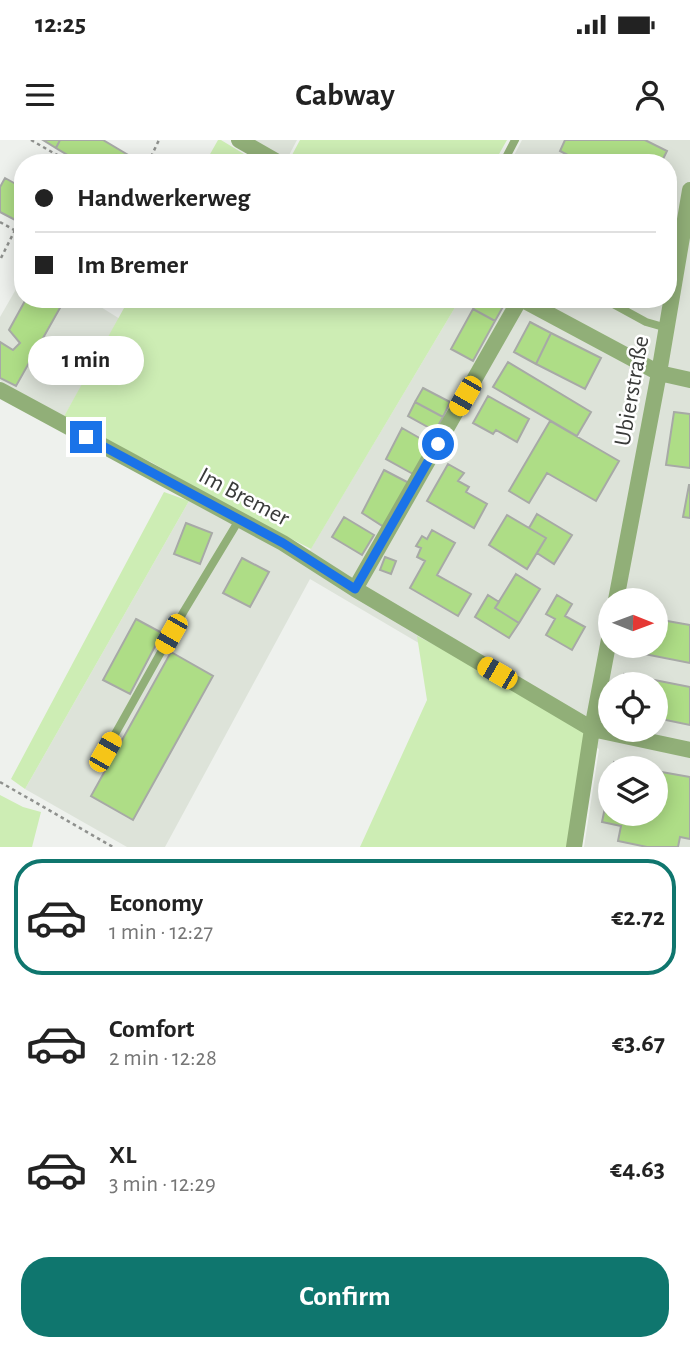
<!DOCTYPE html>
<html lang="en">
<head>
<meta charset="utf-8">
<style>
	:root { --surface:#fff; --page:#f6f6f6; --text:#222; --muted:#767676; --line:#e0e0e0; --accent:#0f766e }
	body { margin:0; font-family:"Alegreya Sans",sans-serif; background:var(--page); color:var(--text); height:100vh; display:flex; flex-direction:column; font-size:26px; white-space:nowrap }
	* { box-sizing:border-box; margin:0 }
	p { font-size:23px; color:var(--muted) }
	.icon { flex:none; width:38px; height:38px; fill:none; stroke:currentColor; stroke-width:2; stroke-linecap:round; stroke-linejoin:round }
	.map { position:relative; height:707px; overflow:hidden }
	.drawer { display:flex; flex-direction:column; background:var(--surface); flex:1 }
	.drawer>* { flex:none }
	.top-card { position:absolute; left:14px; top:14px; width:663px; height:154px; border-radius:28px; box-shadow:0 4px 18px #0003; display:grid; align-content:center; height:154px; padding:0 21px; background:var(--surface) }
	.needle { width:46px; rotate:91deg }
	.tools { position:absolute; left:598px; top:448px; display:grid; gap:14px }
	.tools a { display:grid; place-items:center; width:70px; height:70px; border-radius:50%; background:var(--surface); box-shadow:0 4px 18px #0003; font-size:35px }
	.end { position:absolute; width:32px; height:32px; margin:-16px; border:9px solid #1a73e8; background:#fff; box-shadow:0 0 0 4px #fff }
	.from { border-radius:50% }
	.bubble { position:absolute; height:49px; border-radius:24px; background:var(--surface); box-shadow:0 4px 18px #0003; font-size:23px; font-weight:600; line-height:49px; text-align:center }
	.car { position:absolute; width:21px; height:42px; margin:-21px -10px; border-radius:9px; box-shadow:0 0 5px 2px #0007; background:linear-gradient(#f5c518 24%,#345 0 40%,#f5c518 0 76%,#345 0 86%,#f5c518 0) }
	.top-card b { display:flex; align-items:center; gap:24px; height:66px; font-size:26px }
	.top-card b+b { border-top:2px solid var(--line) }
	.top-card i { width:18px; height:18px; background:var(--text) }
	ul { padding:12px 0 0; list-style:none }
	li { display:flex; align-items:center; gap:21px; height:116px; margin:0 14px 10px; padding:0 7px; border:4px solid transparent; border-radius:28px }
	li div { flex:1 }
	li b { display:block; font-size:26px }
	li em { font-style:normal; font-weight:600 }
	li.selected { border-color:var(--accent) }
	li>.icon { width:63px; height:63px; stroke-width:1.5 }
	.button { display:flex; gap:14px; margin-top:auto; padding:14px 21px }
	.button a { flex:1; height:80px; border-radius:28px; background:var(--accent); color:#fff; font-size:28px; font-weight:600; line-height:80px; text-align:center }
	.status { display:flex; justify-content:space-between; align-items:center; height:49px; padding:0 35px; background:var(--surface); direction:ltr }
	.status svg { height:19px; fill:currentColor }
	header { display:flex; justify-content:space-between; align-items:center; height:91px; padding:0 21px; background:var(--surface); font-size:32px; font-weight:600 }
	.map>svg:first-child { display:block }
	.built { fill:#dde3d9; fill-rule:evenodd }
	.green { fill:#cdedb4 }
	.building { fill:#aedd86; stroke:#a7a9a6; stroke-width:2 }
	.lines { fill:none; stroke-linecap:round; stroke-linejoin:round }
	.path { stroke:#8f918e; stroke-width:2.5; stroke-dasharray:3.5 3.5; stroke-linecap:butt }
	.lane { stroke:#91af78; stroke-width:8 }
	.street { stroke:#91af78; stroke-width:16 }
	.route { stroke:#1a73e8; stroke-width:9 }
	.labels { text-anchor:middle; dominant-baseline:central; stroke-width:5; stroke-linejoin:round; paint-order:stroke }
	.street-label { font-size:24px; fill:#3a3b3a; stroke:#fff }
</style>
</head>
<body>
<div class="status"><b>12:25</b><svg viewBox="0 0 49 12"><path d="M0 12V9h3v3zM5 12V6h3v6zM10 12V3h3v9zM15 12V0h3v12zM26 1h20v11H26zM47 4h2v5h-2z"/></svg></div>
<header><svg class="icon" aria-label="menu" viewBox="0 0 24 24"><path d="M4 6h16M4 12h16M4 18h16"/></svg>Cabway<svg class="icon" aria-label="person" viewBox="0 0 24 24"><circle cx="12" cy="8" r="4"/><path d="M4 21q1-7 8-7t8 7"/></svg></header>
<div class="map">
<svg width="690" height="707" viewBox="0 0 690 707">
	<rect width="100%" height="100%" fill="#eef1ed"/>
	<path class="built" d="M252,0H297L287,19Z
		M522,0H690V707H584L599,609L310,439L165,707H127L25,649L189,361L303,422L460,159H668V23H510ZM611,460H656V506H611ZM611,544H656V590H611ZM611,628H656V674H611Z
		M23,137V159H88L120,179L62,280L0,241V177Z"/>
	<path class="green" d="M218,0H221L259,23H205Z
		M300,0H507L494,23H307L292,15Z
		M129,159H460L311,409L226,365L151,322L62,280Z
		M164,352L189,361L25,649L11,639Z
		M417,496L472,524L587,592L567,707H360L427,560Z
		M0,655L23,667L41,672L32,707H0Z"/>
	<path class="building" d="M43,0H60L56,8Z
		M60,0H103L140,22L81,23L56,8Z
		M565,0H645L667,11L661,23H583L560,11Z
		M5,38L23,48V84L0,72V47Z
		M26,159H65L16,246L0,238V202L13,210L20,203L9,190Z
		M478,159H493L504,165L495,181L473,169Z
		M473,169L495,181L473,221L451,209Z
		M530,182L551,193L536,224L514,212Z
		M551,193L601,218L585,249L536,224Z
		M508,222L591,272L577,296L493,247Z
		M423,248L450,262L443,277L415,262Z
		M488,256L529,279L517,302L496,290L493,294L473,283Z
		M415,262L443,277L435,291L408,276Z
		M674,272L690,274V328L666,325Z
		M550,281L619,321L596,361L547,333L529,363L509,351Z
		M402,288L430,304L413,334L386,319Z
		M448,324L464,333L458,341L469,347L466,352L487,364L474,388L427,361Z
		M384,330L409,343L384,387L362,373Z
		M689,345H690V378L683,377Z
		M537,374L572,395L554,424L537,413L546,398L529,388Z
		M507,375L546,398L527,429L489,405Z
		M344,377L374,395L362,415L332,397Z
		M186,383L212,393L200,424L174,414Z
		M432,390L455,403L437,435L471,454L458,476L410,448L425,421L417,417L421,408L416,406L422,396L427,399Z
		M385,417L396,421L391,434L380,430Z
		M242,418L269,432L250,467L223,453Z
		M516,434L540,449L519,483L495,468Z
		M488,455L499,462L495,468L519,483L509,498L475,477Z
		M557,455L572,464L565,476L585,487L572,510L546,495L555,479L546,474Z
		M136,479L162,493L130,554L103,540Z
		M656,479L690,485V523L629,511L630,506H656Z
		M171,512L213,536L133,680L91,656Z
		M624,534L690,547V585L656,578V544H622Z
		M614,622L645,628H613Z
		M656,631L690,637V699L680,697L678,707H647L618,701L621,686L602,682L611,638V674H656Z"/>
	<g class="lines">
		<path class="path" d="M31,0L71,23
			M148,23L159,0
			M0,82L23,95
			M1,118L15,90
			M0,642L113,707"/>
		<path class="lane" d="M503,23L515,0
			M604,159L646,182L667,188
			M105,612L184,471L239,380"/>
		<path class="street" d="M239,0L279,23
			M521,159L659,233L690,240
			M0,250L283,403L355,449L592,589L690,610
			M355,449L520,159
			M616,460L659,233L690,50
			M574,707L592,589L611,489"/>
	</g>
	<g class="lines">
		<path class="route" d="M86,297L283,403L355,449L438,304"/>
	</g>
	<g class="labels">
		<g class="street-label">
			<text transform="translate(632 251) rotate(-80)">Ubierstraße</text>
			<text transform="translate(244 357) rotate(28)">Im Bremer</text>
		</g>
	</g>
</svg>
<div class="tools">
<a><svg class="needle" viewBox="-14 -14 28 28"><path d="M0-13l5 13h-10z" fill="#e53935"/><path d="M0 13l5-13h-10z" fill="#767676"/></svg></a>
<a><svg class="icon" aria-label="locate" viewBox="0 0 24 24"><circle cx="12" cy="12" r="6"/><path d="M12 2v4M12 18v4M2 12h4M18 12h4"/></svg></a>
<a><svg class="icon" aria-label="layers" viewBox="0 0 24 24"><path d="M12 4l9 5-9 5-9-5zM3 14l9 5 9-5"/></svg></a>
</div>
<i class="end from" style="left:438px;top:304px"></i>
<i class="end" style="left:86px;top:297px"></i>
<div class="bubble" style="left:28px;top:196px;width:116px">1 min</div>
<i class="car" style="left:465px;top:256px;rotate:210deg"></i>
<i class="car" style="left:171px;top:494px;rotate:210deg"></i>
<i class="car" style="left:497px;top:533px;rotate:300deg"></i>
<i class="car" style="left:105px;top:612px;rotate:30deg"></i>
<div class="top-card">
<b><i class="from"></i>Handwerkerweg</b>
<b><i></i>Im Bremer</b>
</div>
</div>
<section class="drawer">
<ul>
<li class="selected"><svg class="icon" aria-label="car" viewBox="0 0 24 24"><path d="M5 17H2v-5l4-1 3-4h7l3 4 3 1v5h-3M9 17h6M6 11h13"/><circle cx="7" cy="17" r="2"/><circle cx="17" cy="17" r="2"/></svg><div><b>Economy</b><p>1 min · 12:27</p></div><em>€2.72</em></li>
<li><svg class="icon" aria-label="car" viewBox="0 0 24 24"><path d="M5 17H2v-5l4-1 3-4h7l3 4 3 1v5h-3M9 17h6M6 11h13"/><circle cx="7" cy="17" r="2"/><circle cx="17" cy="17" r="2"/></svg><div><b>Comfort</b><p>2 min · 12:28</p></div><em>€3.67</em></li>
<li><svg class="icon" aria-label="car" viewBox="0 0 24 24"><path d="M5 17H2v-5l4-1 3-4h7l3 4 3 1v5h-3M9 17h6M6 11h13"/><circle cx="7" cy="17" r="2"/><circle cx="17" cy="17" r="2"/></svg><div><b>XL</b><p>3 min · 12:29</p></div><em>€4.63</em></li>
</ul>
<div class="button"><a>Confirm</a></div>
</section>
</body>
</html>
